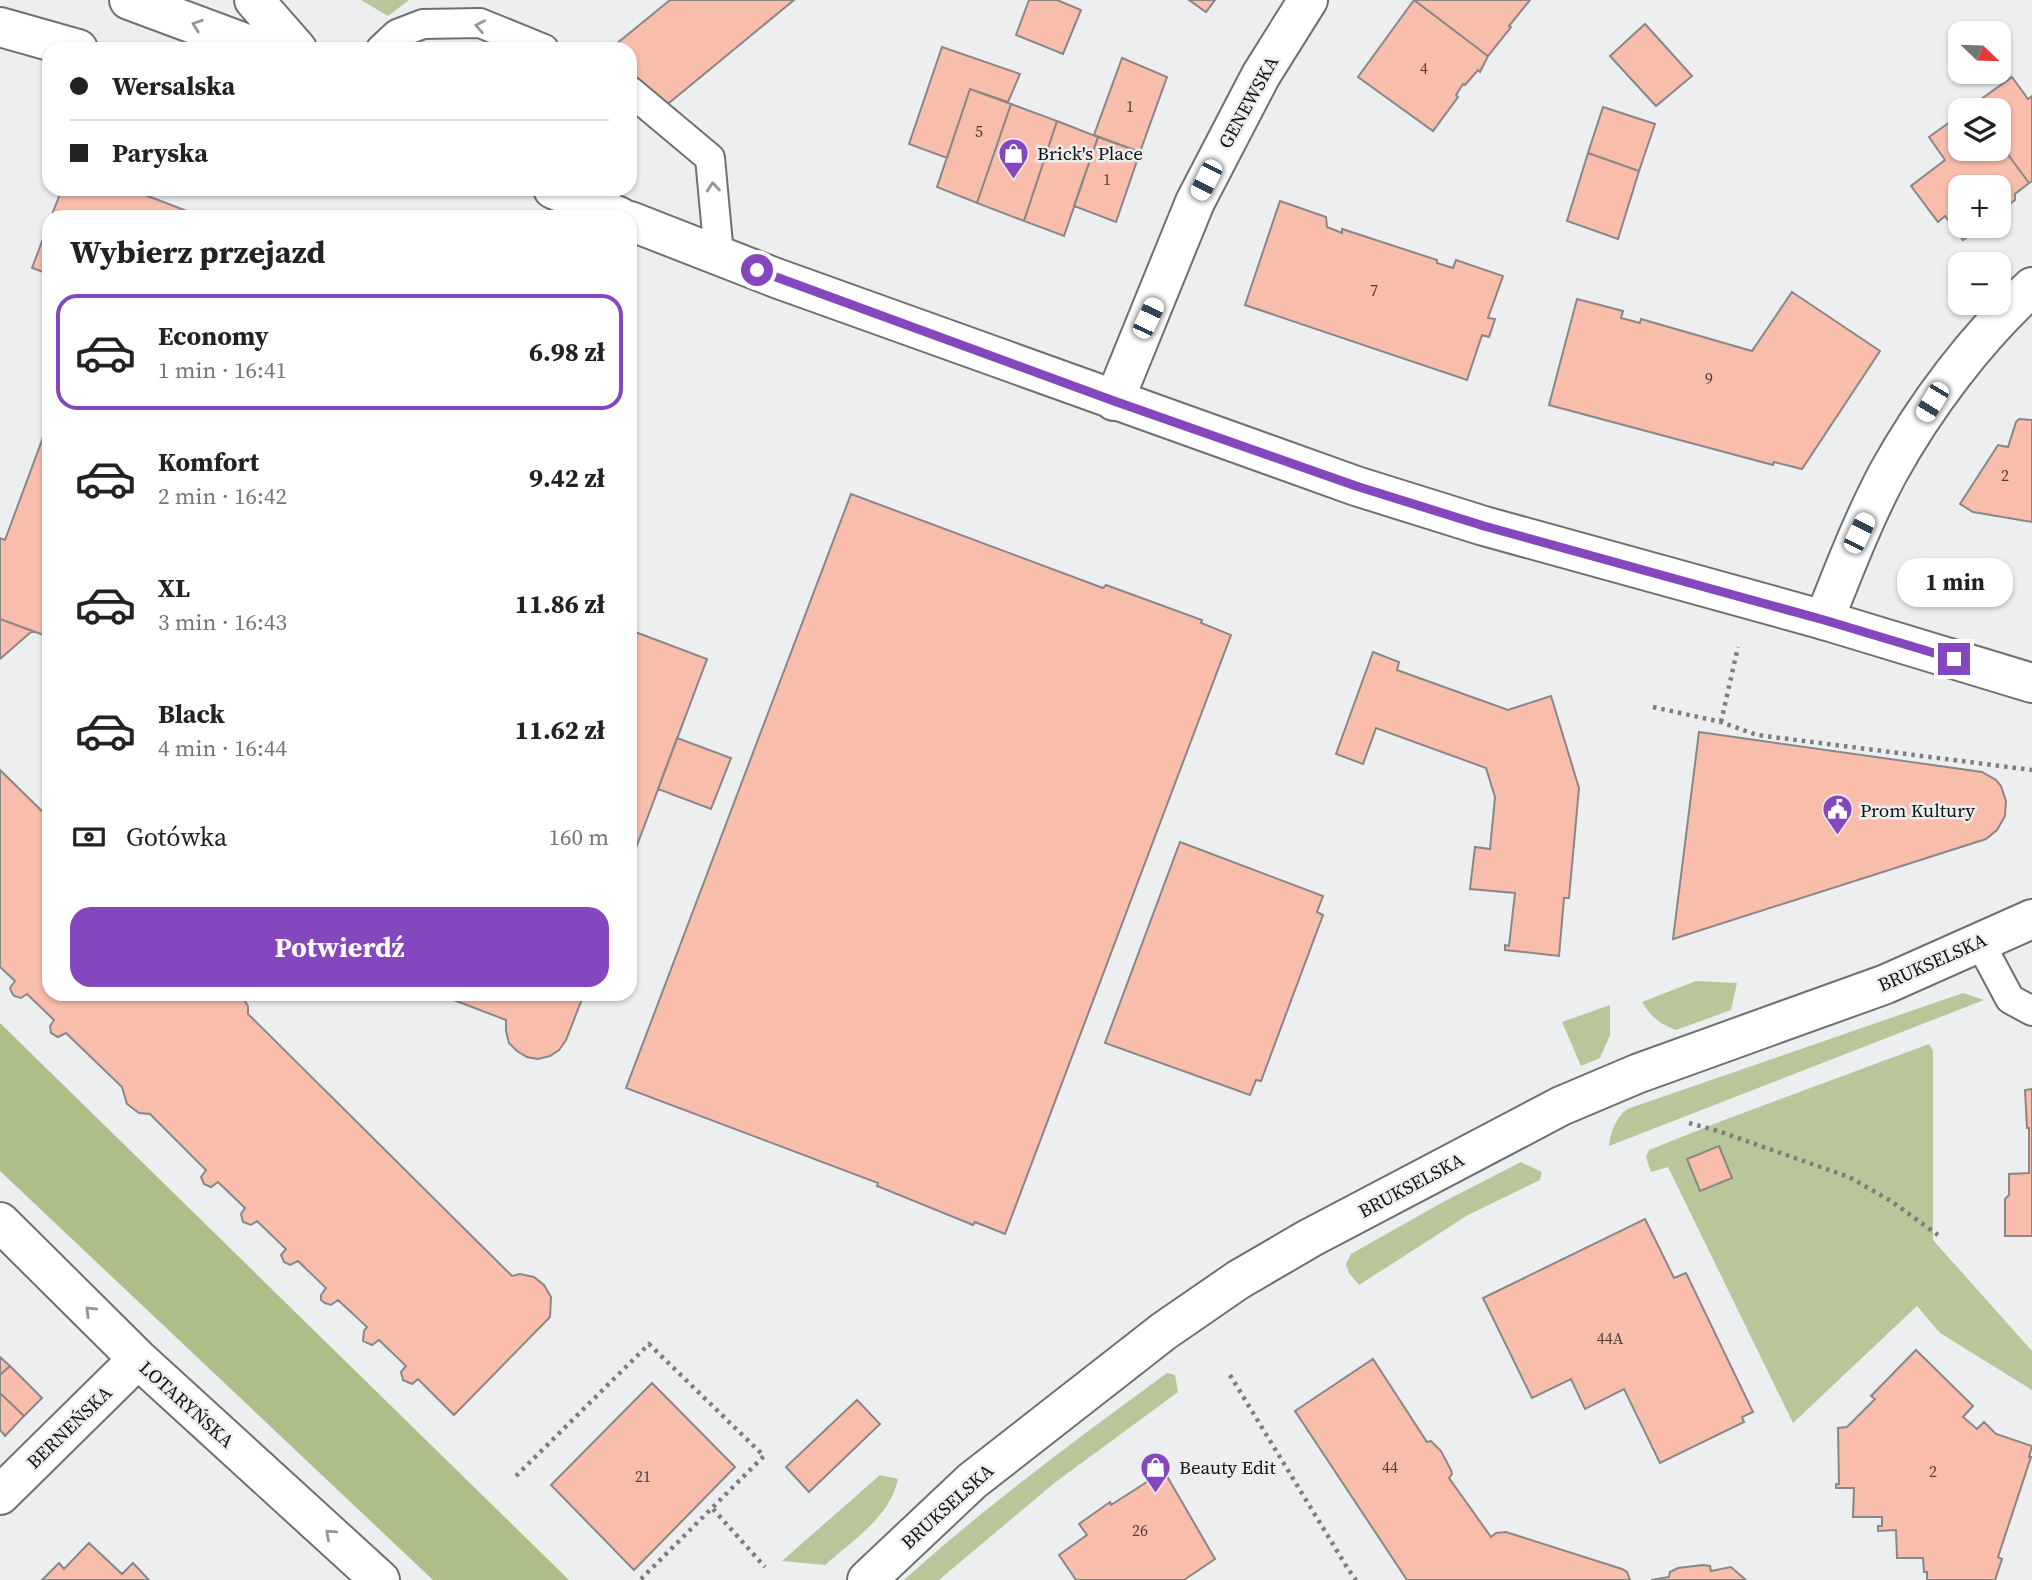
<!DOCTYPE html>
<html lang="pl">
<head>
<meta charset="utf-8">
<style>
	:root { --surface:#fff; --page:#f6f6f6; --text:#222; --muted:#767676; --line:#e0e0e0; --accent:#8447bd }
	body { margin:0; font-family:"Source Serif 4",serif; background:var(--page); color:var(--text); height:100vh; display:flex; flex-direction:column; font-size:26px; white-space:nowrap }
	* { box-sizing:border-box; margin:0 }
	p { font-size:23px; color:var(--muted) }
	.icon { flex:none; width:38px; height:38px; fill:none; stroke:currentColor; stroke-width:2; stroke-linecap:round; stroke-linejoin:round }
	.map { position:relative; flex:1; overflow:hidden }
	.drawer { position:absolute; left:42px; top:210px; width:595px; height:791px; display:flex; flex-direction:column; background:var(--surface); border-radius:21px; box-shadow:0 2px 5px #0004 }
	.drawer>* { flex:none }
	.top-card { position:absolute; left:42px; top:42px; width:595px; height:154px; border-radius:21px; box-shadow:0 2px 5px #0004; display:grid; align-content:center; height:154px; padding:0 28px; background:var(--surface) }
	.needle { width:46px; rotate:113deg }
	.buttons { position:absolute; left:1948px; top:21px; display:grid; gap:14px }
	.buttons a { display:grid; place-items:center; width:63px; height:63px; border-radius:14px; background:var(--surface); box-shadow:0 2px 5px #0004; font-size:35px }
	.end { position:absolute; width:32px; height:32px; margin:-16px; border:9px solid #8447bd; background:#fff; box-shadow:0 0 0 4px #fff }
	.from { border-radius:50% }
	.bubble { position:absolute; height:49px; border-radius:21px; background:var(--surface); box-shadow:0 2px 5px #0004; font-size:23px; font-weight:700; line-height:49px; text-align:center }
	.car { position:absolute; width:21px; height:42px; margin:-21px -10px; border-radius:9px; box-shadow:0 0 5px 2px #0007; background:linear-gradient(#fff 24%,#345 0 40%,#fff 0 76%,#345 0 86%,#fff 0) }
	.top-card b { display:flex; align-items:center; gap:24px; height:66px; font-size:26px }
	.top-card b+b { border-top:2px solid var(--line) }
	.top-card i { width:18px; height:18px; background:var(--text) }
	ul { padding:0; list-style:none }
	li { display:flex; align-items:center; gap:21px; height:116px; margin:0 14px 10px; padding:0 14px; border:4px solid transparent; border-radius:21px }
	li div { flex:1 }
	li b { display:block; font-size:26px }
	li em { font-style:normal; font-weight:700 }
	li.current { border-color:var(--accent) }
	li>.icon { width:63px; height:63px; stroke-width:1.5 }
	h2 { padding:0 28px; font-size:32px; line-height:84px }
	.pay { display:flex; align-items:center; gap:18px; height:77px; padding:0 28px; font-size:26px }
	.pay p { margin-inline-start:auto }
	.cta { display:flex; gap:14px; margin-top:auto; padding:14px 28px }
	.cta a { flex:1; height:80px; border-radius:21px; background:var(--accent); color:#fff; font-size:28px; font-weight:700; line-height:80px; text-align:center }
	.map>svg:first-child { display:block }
	.green { fill:#b8c699 }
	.forest { fill:#aebe89 }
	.building { fill:#f9bdac; stroke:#898787; stroke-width:2 }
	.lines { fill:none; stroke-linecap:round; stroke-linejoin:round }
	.service-casing { stroke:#6f7071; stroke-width:32 }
	.minor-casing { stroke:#6f7071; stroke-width:42 }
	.tertiary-casing { stroke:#6f7071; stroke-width:42 }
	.path { stroke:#7d7d7e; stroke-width:4.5; stroke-dasharray:3.5 5; stroke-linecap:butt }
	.service { stroke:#fff; stroke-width:28 }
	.minor { stroke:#fff; stroke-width:38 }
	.tertiary { stroke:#fff; stroke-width:38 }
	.oneway { stroke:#959595 }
	.route { stroke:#8447bd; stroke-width:9 }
	.labels { text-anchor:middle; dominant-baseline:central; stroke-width:5; stroke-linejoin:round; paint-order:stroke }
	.number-label { font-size:16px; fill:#4c3e3a }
	.street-label { font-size:19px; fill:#131314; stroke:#edeeef }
	.poi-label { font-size:19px; fill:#131314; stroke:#edeeef; text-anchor:start }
</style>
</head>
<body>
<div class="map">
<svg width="2032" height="1580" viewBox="0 0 2032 1580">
	<rect width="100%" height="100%" fill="#edeeef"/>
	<path class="green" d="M361,0H409L388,16Z
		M1696,981L1737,983L1731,1010L1676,1030C1660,1024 1651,1017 1642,1002Z
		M1963,993L1984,1000L1609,1146C1610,1133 1617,1114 1630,1108Z
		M1610,1005V1035L1600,1058L1581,1066L1562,1022Z
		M1929,1044L1933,1051V1240L2032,1351V1390L1940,1333L1917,1306L1793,1423L1668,1167L1651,1172L1646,1157L1649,1150L1719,1122Z
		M1521,1162L1542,1172L1540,1180L1468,1215L1359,1285L1349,1273L1346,1264L1351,1254L1443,1202Z
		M1167,1373L1175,1375L1178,1392L1053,1484L939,1580H904C987,1505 1077,1439 1167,1373Z
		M880,1475L898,1479C890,1517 853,1540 825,1565L782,1561Z"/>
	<path class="forest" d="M0,1023L569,1580H433L0,1171Z"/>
	<path class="building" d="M670,0H794L658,112L630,78V49H610Z
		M1029,0H1057L1081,10L1063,54L1016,35Z
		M1189,0H1215L1206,12Z
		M1414,0H1530L1509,26L1511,27L1488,56Z
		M1414,0L1488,56L1480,72L1478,70L1465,85L1463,84L1456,95L1458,97L1433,131L1358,77Z
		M1645,24L1692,76L1656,106L1610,56Z
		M942,47L1020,74L1008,102L970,89L947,158L909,144Z
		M1122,58L1167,77L1140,152L1094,135Z
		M2012,77L2028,99L2032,96V181L2029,183L1998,141V110H1977L1973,105Z
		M970,89L1011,104L977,203L937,187Z
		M1011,104L1057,121L1024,221L977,203Z
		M1603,107L1655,124L1639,171L1588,153Z
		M1960,115V149H1998V141L2029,183L2015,194V200L1998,213V187H1960V226H1982L1963,240L1945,216L1938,222L1911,186L1945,160L1929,137Z
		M1057,121L1098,137L1064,236L1024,221Z
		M1098,137L1140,152L1116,222L1074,206Z
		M1588,153L1639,171L1618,239L1567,221Z
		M62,189H130L202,217H51Z
		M1280,201L1326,217L1327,227L1342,233V229L1437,260V263L1453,268L1456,260L1503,276L1488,318L1495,319L1489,337L1482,335L1467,380L1245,305Z
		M49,223V274L32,268Z
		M1792,292L1880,351L1802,469L1774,462L1773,465L1549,405L1577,299L1623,311L1621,318L1640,323L1641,319L1752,351Z
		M2019,419L2032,420V522L1973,512L1960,504L1998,445L2008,447L2016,422Z
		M48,424L49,425V637L0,619V538L5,540Z
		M851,494L1103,588L1106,585L1202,620L1201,623L1231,635L1005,1234L975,1222L973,1225L877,1186L878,1183L626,1088Z
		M0,619L32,631L0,659Z
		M630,630L707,659L630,864Z
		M1373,652L1399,662L1397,670L1508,710L1551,696L1579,788L1569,898H1564L1559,956L1505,950V945L1509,946L1515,893L1470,889L1475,847L1490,849L1495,797L1486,768L1376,728L1363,764L1336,754Z
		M1699,732L1982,772L1996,780L2001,786L2006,801L2005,816L1997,830L1986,839L1673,939Z
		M677,738L731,758L711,809L658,789Z
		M0,770L49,818V994H240L248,1006V1014L512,1276L520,1274L534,1277L544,1285L551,1297L550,1317L454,1415L418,1379L412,1384L403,1380L401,1372L406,1366L379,1340L372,1345L363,1341L364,1331L367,1327L338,1300L331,1305L325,1303L321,1300V1295L326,1288L298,1261L290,1265L284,1262L281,1255L286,1249L257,1221L251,1225L243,1222L241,1214L245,1208L218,1182L211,1187L204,1184L201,1177L206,1170L150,1114L139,1113L127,1104L122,1087L66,1033L58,1037L51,1033L50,1026L54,1020L27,994L21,998L14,996L12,993L10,988L15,981L0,967Z
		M1180,842L1323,896L1317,912L1323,915L1261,1081L1256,1080L1250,1095L1105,1043Z
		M438,994H584L566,1040L559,1050L550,1056L538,1059L527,1057L517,1051L509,1043L506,1031V1020Z
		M2032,1089V1236H2005V1199L2009,1195V1174L2029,1173V1128H2027L2025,1090Z
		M1719,1146L1732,1178L1700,1191L1687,1159Z
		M1645,1219L1674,1278L1686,1273L1753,1412L1742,1417L1744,1422L1660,1463L1624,1389L1585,1409L1571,1379L1532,1398L1483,1298Z
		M1916,1350L1973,1406L1963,1417L1977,1429L1984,1422L1996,1434L2032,1446L2029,1457H2031L1998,1557L2002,1559L1995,1580H1927V1572H1924L1923,1558H1897L1896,1530L1878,1531V1526H1882V1517H1853L1854,1488H1836V1484H1839L1838,1428L1847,1427L1875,1399L1871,1396Z
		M0,1357L10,1366L0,1375Z
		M1373,1359L1427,1442L1431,1441L1441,1451L1451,1470L1452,1474L1449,1478L1491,1537L1496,1533L1506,1532L1622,1569L1627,1572L1630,1580H1407L1295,1411Z
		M10,1366L42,1398L24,1416L0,1393V1375Z
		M652,1383L735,1467L634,1570L551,1485Z
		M0,1393L24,1416L5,1436L0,1430Z
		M857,1400L880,1424L809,1492L786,1467Z
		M1164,1471L1215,1559L1184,1580H1076L1059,1555L1087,1535L1079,1524L1110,1502L1111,1505Z
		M89,1543L122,1574L133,1563L149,1580H42L59,1563L64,1569Z
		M1703,1565L1710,1566L1711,1571L1731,1567L1746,1580H1651L1669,1577L1670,1572L1678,1568Z"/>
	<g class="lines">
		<defs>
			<path id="service" d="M381,49L397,34L423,24L480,23L544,49
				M630,91L710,158L719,255
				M1979,941L2010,999L2032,1011"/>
			<path id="minor" d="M1114,401L1195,202L1261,75L1308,0
				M1824,620C1844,570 1863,520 1888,473C1925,406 1976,338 2032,287
				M0,1222L138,1359L380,1580
				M0,1495L138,1359
				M867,1580L972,1481L1164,1331L1238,1280L1310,1238L1561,1106L1639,1073L1886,984L2032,919"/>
			<path id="tertiary" d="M129,0L261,49
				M254,0L297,49
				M0,27L78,49
				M553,189L620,217
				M630,221L776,278L1356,486L1484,526L1824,620L2032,683"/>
		</defs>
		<use href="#service" class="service-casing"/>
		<use href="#minor" class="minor-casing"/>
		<use href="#tertiary" class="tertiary-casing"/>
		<path class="path" d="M1653,707L1721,722L1757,735L2032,770
			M1721,722L1738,647
			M1689,1123L1718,1131L1849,1177L1891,1201L1938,1235
			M1230,1375L1348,1569L1356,1580
			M516,1476L649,1344L764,1456L640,1580
			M713,1509L765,1567"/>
		<use href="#service" class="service"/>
		<use href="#minor" class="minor"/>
		<use href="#tertiary" class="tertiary"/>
	</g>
	<defs><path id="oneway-chevron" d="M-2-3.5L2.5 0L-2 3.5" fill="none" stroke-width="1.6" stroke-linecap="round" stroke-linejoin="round" transform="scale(1.75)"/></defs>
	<g class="oneway">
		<use href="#oneway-chevron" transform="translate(197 25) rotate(-160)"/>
		<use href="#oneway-chevron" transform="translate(480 26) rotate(-169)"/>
		<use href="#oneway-chevron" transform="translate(713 187) rotate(-95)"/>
		<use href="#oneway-chevron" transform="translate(90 1311) rotate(-135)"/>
		<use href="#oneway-chevron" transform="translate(330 1534) rotate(-138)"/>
	</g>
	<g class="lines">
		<path class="route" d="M757,270L1114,401L1356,486L1484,526L1824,620L1954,659"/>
	</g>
	<defs>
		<symbol id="shop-pin" viewBox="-11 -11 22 30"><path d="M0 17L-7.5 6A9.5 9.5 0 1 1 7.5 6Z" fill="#8447bd" stroke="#edeeef"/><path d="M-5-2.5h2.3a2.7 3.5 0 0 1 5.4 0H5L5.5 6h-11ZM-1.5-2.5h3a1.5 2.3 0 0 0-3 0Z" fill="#fff"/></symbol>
		<symbol id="civic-pin" viewBox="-11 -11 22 30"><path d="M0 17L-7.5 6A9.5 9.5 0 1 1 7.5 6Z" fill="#8447bd" stroke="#edeeef"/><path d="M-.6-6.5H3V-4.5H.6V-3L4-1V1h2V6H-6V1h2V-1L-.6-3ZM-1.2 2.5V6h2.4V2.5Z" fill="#fff"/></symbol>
	</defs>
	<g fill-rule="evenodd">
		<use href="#shop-pin" x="996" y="136" width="35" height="47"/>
		<use href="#civic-pin" x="1820" y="792" width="35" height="47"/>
		<use href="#shop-pin" x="1138" y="1450" width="35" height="47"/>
	</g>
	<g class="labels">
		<g class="number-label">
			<text x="1424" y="68">4</text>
			<text x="1130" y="106">1</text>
			<text x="979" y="131">5</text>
			<text x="1107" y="179">1</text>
			<text x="1374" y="290">7</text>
			<text x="1709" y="378">9</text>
			<text x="2005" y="475">2</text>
			<text x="1610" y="1338">44A</text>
			<text x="1390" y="1467">44</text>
			<text x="1933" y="1471">2</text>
			<text x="643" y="1476">21</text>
			<text x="1140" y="1530">26</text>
		</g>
		<g class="street-label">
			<text transform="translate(1248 102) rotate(-61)">GENEWSKA</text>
			<text transform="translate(1932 962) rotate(-24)">BRUKSELSKA</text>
			<text transform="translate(1411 1185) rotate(-28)">BRUKSELSKA</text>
			<text transform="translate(187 1404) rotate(42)">LOTARYŃSKA</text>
			<text transform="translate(69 1427) rotate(-44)">BERNEŃSKA</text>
			<text transform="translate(947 1506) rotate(-42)">BRUKSELSKA</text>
		</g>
		<g class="poi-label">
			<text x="1037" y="153">Brick's Place</text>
			<text x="1860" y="810">Prom Kultury</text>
			<text x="1179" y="1467">Beauty Edit</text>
		</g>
	</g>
</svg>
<div class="buttons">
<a><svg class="needle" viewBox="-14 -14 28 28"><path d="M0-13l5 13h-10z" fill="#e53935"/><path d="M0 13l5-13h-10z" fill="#767676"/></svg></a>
<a><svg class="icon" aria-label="layers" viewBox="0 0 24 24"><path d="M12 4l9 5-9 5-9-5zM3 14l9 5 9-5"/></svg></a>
<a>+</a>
<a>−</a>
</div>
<i class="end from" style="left:757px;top:270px"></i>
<i class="end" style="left:1954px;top:659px"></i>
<div class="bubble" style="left:1897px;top:558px;width:116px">1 min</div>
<i class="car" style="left:1206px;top:180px;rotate:207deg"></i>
<i class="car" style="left:1148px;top:318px;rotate:25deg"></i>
<i class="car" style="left:1932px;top:402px;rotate:211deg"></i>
<i class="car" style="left:1859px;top:533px;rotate:26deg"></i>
<div class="top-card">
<b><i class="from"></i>Wersalska</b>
<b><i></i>Paryska</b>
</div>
<section class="drawer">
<h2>Wybierz przejazd</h2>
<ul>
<li class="current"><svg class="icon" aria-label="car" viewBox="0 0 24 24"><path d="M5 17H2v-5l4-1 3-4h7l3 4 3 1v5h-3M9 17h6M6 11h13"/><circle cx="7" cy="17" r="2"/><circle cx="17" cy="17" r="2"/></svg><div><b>Economy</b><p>1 min · 16:41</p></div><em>6.98 zł</em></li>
<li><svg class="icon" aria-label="car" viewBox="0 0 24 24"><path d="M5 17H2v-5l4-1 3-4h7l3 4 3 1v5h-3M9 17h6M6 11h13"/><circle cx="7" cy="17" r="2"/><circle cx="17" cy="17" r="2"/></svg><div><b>Komfort</b><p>2 min · 16:42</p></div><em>9.42 zł</em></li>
<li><svg class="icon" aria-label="car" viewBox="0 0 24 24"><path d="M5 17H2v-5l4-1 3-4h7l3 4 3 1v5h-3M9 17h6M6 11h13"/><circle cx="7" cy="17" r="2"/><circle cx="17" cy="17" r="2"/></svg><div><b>XL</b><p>3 min · 16:43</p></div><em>11.86 zł</em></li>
<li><svg class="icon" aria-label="car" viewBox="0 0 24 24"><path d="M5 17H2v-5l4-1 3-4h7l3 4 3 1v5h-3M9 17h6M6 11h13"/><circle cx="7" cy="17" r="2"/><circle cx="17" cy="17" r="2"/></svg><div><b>Black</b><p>4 min · 16:44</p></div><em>11.62 zł</em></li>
</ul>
<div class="pay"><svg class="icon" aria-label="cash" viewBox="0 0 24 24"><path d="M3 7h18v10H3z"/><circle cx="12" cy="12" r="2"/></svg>Gotówka<p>160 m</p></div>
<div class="cta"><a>Potwierdź</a></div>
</section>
</div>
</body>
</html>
